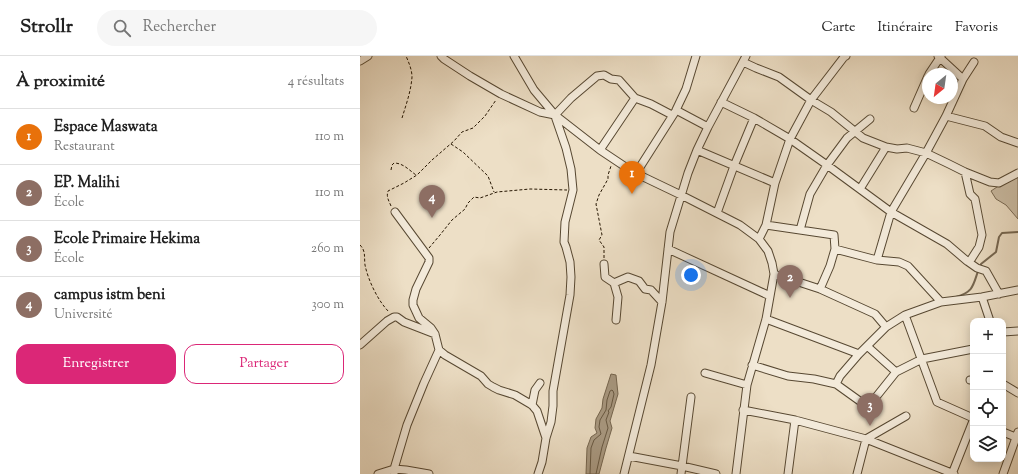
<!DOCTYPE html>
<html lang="fr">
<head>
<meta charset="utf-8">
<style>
	body { margin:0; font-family:"Sorts Mill Goudy",serif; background:#f6f6f6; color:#222 }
	.controls { position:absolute; right:12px; bottom:12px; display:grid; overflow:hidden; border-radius:8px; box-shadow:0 2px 10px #0003 }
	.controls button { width:36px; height:36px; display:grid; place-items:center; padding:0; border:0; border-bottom:1px solid #e0e0e0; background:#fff; color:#222; font:20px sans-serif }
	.compass { position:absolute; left:562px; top:12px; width:36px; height:36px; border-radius:50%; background:#fff; box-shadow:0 2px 10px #0003; rotate:209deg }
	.you { position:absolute; left:331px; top:219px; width:14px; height:14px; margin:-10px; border:3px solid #fff; border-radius:50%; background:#1a73e8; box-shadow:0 0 0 6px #1a73e833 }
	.badge { display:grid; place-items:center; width:26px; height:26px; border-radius:50%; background:#db2777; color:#fff; font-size:13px; font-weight:700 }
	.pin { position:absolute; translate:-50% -33px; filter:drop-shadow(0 1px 2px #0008) }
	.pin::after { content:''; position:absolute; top:21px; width:14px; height:12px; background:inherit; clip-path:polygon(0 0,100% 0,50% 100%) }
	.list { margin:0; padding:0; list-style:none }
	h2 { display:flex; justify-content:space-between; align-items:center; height:52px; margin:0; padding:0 16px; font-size:17px }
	h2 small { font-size:13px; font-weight:400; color:#767676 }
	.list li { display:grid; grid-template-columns:26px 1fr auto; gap:12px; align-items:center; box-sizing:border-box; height:56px; padding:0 16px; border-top:1px solid #e0e0e0 }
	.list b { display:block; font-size:15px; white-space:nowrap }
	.list p { margin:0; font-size:13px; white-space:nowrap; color:#767676 }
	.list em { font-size:13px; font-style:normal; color:#767676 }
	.actions { display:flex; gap:8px; padding:12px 16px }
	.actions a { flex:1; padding:9px 0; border:1px solid #db2777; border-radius:12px; text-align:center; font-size:14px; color:#db2777 }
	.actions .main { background:#db2777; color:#fff }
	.icon { flex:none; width:22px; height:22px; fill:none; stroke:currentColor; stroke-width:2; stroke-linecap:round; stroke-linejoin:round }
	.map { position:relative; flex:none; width:658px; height:418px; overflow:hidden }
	header { display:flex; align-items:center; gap:24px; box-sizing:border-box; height:56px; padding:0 20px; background:#fff; border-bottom:1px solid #e0e0e0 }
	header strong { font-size:19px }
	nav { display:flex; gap:22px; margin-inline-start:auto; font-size:14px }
	.search { width:280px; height:36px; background:#f6f6f6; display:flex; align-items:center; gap:10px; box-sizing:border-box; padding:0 14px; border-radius:22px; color:#767676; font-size:15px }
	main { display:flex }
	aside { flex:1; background:#fff }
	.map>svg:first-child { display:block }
	.green { fill:#cbbda5; stroke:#786953 }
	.water { fill:#a99a83; stroke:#74654f }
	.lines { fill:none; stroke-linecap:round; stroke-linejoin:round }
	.shore { stroke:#675842; stroke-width:1 }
	.stream { stroke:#74654f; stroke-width:2 }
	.minor-casing { stroke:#574832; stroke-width:9 }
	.path { stroke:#251501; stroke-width:1; stroke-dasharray:3 2; stroke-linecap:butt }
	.minor { stroke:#f3eada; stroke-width:7 }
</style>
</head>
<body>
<header>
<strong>Strollr</strong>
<div class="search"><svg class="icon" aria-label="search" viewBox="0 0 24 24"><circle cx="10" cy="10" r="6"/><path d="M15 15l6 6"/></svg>Rechercher</div>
<nav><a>Carte</a><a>Itinéraire</a><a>Favoris</a></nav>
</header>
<main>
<aside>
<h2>À proximité<small>4 résultats</small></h2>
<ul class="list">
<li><span class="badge" style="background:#e8710a">1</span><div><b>Espace Maswata</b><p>Restaurant</p></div><em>110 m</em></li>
<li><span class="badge" style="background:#8d6e63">2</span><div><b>EP. Malihi</b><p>École</p></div><em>110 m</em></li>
<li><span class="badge" style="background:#8d6e63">3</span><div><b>Ecole Primaire Hekima</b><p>École</p></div><em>260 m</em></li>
<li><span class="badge" style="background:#8d6e63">4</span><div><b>campus istm beni</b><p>Université</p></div><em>300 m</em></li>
</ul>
<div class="actions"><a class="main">Enregistrer</a><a>Partager</a></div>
</aside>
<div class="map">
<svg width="658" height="418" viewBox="0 0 658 418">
	<rect width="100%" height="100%" fill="#eddfc6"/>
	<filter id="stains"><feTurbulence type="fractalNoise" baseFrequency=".005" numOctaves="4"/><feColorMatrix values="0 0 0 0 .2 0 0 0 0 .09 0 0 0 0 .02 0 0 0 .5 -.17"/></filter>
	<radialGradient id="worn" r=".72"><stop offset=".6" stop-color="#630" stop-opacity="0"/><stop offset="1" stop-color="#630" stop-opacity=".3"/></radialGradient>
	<!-- green -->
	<path class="green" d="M658 121V163L646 149 636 143 631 135 646 125Z"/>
	<!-- water -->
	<path class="water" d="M251 318 256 319 258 338 250 365 252 372 246 392 239 418H226L227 392 231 381 237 377 235 372 236 363 242 352 243 343Z"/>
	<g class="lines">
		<!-- shore -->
		<path class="shore" d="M230 418 231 392 234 384 241 378 239 371 240 364 246 354 247 344 250 335 252 334 253 335 254 338 251 351 248 355 249 356 246 364 248 372 242 391 236 418"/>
		<!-- stream -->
		<path class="stream" d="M620 211 621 208 636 196 639 181 642 177 658 176
			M596 241C613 236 613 230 618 215"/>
		<defs>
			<path id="minor" d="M81 0 84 3 110 20 141 38 180 56 195 59
				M154 0 174 34 195 59 240 94 273 116 321 139 380 169 399 183 408 195 412 207 414 218 406 263 387 329 376 418
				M336 0 326 33 316 54 348 71
				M578 0 603 23
				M0 5 8 0
				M383 6 396 12 419 21 451 44 471 56 503 82 526 91 537 93 547 92 566 97 589 108 605 116 630 126 639 127 658 117
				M569 18 581 0
				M361 46 394 62 430 83 467 109 531 156 587 188 607 205H610L619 191 622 179 615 143 610 138 605 116
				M554 52 568 20
				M195 59 211 42 237 20 244 19 251 23 259 24 275 42 291 48 312 59
				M586 60 625 70 641 81 658 87
				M240 94 275 42
				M337 94 415 127
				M273 116 280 111 315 56
				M500 133 526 91
				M35 156 69 202V206L56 233 53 244V249L59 262 71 272 75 278 79 294 85 299 121 320 128 328 133 331 139 334 155 339 172 349 177 355 186 382
				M357 157 374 110 394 62
				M406 169 474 179 475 193 470 210 460 233
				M440 174 450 138 467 109 487 82 510 63
				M399 183 406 169 415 127 430 83 451 44 484 1 486 0
				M308 193 410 240
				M475 193 517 204 539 206 548 210 581 246
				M517 204 531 156 566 97 586 60 603 23 614 6
				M607 205 617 212 626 215 639 238
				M244 208 245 221 254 227 258 241 256 264
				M414 218 460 233 515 258 526 271
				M254 227 268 221 279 225 285 233 291 234 302 246
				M622 241 630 265
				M545 259 577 346 613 362
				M406 263 499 298
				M643 276 658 275
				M0 289 27 265 34 261H37L44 266 75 278
				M507 290 536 316
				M392 309 428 320 454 323 476 328 508 351 536 316 562 303 613 293
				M345 317 387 329
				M610 324H613
				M476 328 480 320 499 298 526 271 545 259 581 246 622 241 658 234
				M643 328 658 337
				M172 349 175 334 180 327
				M383 354 435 364 506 383 594 418
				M643 376 658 382
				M269 400 322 410 356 418
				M18 418 34 413 46 414 69 418
				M34 418V413L47 369 64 327 79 294
				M178 418 182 406 186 382 191 366 193 350V335L210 239 211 221 210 206 206 191 204 186 205 166 213 134 211 113 206 92 195 60
				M264 418 291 309 302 246 310 176 328 117 337 94 348 71 386 0
				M321 418 331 341
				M428 418 435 364
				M497 418 506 383 546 360
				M592 418 613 365
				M643 418 658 376"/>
		</defs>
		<!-- minor casing -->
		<use href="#minor" class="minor-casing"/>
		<!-- path -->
		<path class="path" d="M42 62C46 49 51 35 52 21 52 14 49 7 46 0
			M91 88 103 96 128 120 134 136
			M31 114 32 109 34 107C43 107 49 114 56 119
			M31 150C29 145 26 141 28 135L44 127 57 119 72 104 94 85 102 76 113 72 125 60 136 44
			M0 189C6 195 4 201 5 209 8 224 18 245 29 256
			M69 192 80 179 92 164 105 153 108 147 114 141 120 142 137 136 170 133 207 134
			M244 202V191L239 184 242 179 236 148 239 139 248 123V119L251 110"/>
		<!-- minor -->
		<use href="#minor" class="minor"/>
	</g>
	<rect width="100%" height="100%" filter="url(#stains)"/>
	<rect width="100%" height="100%" fill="url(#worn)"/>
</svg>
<div class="controls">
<button>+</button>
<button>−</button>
<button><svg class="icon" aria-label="locate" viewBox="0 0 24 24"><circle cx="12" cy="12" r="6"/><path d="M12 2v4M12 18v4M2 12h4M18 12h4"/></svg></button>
<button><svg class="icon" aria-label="layers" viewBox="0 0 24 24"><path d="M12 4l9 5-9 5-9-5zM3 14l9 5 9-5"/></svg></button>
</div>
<svg class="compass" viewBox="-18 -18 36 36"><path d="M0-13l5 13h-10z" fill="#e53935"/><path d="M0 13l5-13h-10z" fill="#767676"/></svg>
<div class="you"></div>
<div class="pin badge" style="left:272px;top:138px;background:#e8710a">1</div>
<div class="pin badge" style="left:430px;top:242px;background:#8d6e63">2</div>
<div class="pin badge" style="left:510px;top:370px;background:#8d6e63">3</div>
<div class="pin badge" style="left:72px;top:162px;background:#8d6e63">4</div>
</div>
</main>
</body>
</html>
